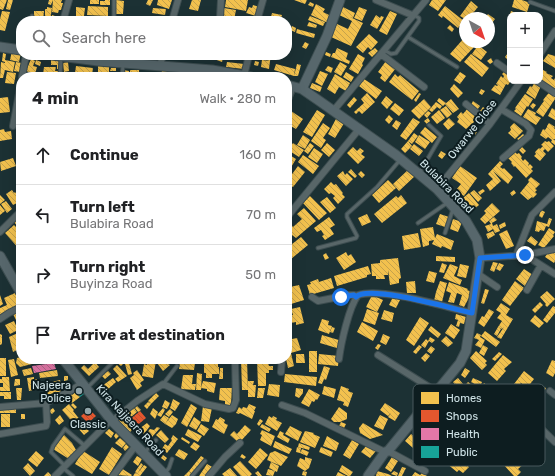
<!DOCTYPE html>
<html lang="en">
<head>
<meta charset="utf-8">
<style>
	body { margin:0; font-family:Rubik,sans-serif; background:#f2f2f2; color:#202124 }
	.controls { position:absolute; right:12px; top:12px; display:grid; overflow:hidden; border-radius:8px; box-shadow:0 4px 16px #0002 }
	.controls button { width:36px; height:36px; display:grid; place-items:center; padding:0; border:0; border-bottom:1px solid #e0e0e0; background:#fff; color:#202124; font:20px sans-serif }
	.compass { position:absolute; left:459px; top:12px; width:36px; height:36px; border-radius:50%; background:#fff; box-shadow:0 4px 16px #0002; rotate:140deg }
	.stop { position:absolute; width:12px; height:12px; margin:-9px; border:3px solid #1a73e8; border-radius:50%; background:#fff }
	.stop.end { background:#1a73e8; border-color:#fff; box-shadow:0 1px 4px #0008 }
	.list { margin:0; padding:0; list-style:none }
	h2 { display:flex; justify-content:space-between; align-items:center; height:52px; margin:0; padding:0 16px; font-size:17px }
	h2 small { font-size:13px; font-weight:400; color:#757577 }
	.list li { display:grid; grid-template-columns:26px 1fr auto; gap:12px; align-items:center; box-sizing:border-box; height:60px; padding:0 16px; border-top:1px solid #e0e0e0 }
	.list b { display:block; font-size:15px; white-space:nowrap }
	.list p { margin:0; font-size:13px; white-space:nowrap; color:#757577 }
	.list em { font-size:13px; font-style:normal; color:#757577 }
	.icon { flex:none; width:22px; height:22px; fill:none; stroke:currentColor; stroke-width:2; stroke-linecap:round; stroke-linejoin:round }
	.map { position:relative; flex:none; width:555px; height:476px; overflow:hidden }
	.search { position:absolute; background:#fff; box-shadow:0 4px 16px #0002; left:16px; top:16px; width:276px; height:44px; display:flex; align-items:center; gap:10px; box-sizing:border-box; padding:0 14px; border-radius:16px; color:#757577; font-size:15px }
	.panel { position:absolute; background:#fff; box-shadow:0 4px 16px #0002; left:16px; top:72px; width:276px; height:292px; border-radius:16px }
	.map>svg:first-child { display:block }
	.homes { fill:url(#homes-back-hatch) }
	.shops { fill:url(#shops-back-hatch) }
	.health { fill:url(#health-back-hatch) }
	.public { fill:url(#public-back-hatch) }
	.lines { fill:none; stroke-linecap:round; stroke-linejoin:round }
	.lane-casing { stroke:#3d4d50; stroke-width:5 }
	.street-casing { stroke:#3d4d50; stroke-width:8 }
	.secondary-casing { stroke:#3d4d50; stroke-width:11 }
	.lane { stroke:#586668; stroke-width:3 }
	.street { stroke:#586668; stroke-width:6 }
	.secondary { stroke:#57676c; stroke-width:9 }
	.route { stroke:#1a73e8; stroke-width:5 }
	.poi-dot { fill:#91a5a9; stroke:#0d1d20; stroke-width:1.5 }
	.labels { text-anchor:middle; stroke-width:4; stroke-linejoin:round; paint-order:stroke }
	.street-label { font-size:11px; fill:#d0e4e8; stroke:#0d1d20 }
	.poi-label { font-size:11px; fill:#d0e4e8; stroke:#0d1d20; text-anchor:end }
	.key { fill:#0d1d20; stroke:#48595c; stroke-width:1 }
	.key-label { font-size:11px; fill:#d0e4e8 }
</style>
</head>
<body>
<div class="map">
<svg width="555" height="476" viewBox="0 0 555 476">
	<defs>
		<pattern id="homes-back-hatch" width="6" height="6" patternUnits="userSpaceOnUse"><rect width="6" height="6" fill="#f2c14e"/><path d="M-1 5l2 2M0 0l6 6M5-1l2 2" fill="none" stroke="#c5a24c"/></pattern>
		<pattern id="shops-back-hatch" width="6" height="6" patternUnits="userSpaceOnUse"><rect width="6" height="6" fill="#e4572e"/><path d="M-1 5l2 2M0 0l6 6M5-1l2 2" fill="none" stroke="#b25135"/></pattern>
		<pattern id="health-back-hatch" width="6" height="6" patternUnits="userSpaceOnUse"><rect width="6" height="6" fill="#e377a8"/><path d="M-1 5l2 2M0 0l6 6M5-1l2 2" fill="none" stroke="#b2688b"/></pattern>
		<pattern id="public-back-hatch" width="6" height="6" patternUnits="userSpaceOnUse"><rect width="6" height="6" fill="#17a398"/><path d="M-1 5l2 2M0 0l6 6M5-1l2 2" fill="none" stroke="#23867f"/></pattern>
	</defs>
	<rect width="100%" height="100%" fill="#1c3134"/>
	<!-- homes -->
	<path class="homes" d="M0 0H7L3 10 0 9Z
		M8 0H13L10 10 6 9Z
		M49 0H53L51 5 48 4Z
		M53 0H62L61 3H63L61 10H59L58 13 52 12Z
		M90 0H99V4H90Z
		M105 0H110V5H100V1H105Z
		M116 0 124 1 123 14H116Z
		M148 0H153L150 6 146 4Z
		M158 0H172L169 9 157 5Z
		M192 0H201L198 11 189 9Z
		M226 0H248L246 11 225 7Z
		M294 0H307L305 4Z
		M432 0H446L438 11 429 5Z
		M514 0H522L530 3 527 12 512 7Z
		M471 1 478 7 469 18H465V19L460 16Z
		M310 2 314 4 313 7 308 5Z
		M316 4 325 9 323 12 331 16 328 23 311 15Z
		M253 5 259 7 256 16 246 13 249 7 252 8Z
		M88 6 108 7V16L87 15Z
		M445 6 464 21 458 28 443 16 442 18 438 15Z
		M47 7 52 8 50 21H46L45 20V9H47Z
		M76 7 85 8 84 16H76Z
		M343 7 355 13 353 18 350 17 363 23 351 46 331 37 337 24 348 29 352 21 339 15Z
		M359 7 367 10 362 21 354 18Z
		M153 8 166 9 165 15 152 13Z
		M224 8 236 10 234 20 222 18Z
		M2 11 10 12 5 31 0 30V19Z
		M34 11H44L43 21H34Z
		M390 11 397 14 387 35 379 31Z
		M511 11 521 15H510V21L508 20Z
		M272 13 282 15 280 21H270Z
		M488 14 495 19 489 27V18H485Z
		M52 15 61 18V21H51Z
		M376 15 380 18 381 16 384 17 377 29 370 25Z
		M190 16 197 18 196 21H188Z
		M310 16 325 22 323 26 308 20Z
		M71 18 80 19 79 21H71Z
		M309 22 317 25 316 28 307 26Z
		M450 25 454 29 452 32 447 28Z
		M292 26 296 28 295 32 290 30Z
		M297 29 315 34 314 38 296 33Z
		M369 34 378 42 371 50 368 47 363 53 356 47Z
		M464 38 465 42H468L474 47 460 62 450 54Z
		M305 42 309 44 306 49 302 47Z
		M478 45 487 52 481 60 472 54Z
		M337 48 348 53 346 59 350 61 349 64 331 57 333 53H335Z
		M375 48 378 51 372 57 368 53Z
		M510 50V64L507 62 508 60 505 57Z
		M12 51 21 53 19 62 10 60Z
		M326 52 331 54 330 57 325 55Z
		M3 53 6 54 5 60 10 61 9 64 10 61 15 62 13 72 5 70 3 78H0L1 62 5 63V62L2 61Z
		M358 54 365 58 362 64 363 65 358 74 349 69Z
		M471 54 489 68 482 77 464 62Z
		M548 54 555 56V68L543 61Z
		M203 55H212L211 60 203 57Z
		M215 55H224L222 62 214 59Z
		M229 55H236V58L229 56Z
		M262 55H272L270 61 261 58Z
		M491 58 493 62 490 64 487 61Z
		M31 59 35 61 33 66 37 67 35 74 26 71Z
		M51 59H59L60 69H57V65H51Z
		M36 60 41 62 40 66 35 64Z
		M262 60 270 61 269 69 261 67Z
		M255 61 259 62 258 66 254 65Z
		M386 61 396 68 385 82 380 78 382 75 378 72Z
		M16 62 22 63 20 72 14 71Z
		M68 62 69 71 64 72 63 63Z
		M227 62 244 64V69L226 67Z
		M340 62 347 66 341 76 334 72Z
		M276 64 295 69 294 76 274 70Z
		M297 64 301 65 298 76H294Z
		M98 65 109 66V73L120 75V77L98 75Z
		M76 66 93 68 92 75 75 73Z
		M328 66 333 68 331 73 325 70Z
		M44 67H56L55 71H58L57 77 43 75Z
		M111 68H116V71H110Z
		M123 70 129 71 128 77H122Z
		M130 70H139V77H130Z
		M162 70 177 72 176 77H161Z
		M540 70 543 71V70L547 72 546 73 553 76 551 78 554 80 555 78V89L540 80Z
		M320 71 328 74 322 86 315 82Z
		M505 71 510 75V82L508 85 506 84 500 95 491 90 495 85 497 86 498 85 496 84 501 76 503 78 504 76 502 74Z
		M7 72 16 73 14 84 5 83Z
		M65 72H71V77H65Z
		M346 72 354 77 351 82 343 77Z
		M460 72 466 76 460 84 454 80Z
		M177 73 188 75V77H177Z
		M25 74 36 77H24Z
		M335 74 350 83 346 91 339 87 335 94 327 89Z
		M395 74 398 77 400 75 419 91 412 100 389 82Z
		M364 79 382 91 376 99 359 86Z
		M535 82 541 86 535 99 526 93 530 86 532 87Z
		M312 83 322 87 320 92 310 88Z
		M454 84 463 93 458 98 450 89Z
		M481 89 485 91 482 95 479 93Z
		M367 93 375 102 362 114 359 111 356 114 354 112 364 103 361 99Z
		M419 93 421 94 416 102 414 100Z
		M549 93 555 97V99L543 117 536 112 544 101 543 100 547 95Z
		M525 94 533 99 528 107 527 106 521 116 514 111 516 109 515 108Z
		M386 96 393 102 387 109 381 103Z
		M8 97 10 112 0 113V98Z
		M354 97 357 100 350 108 347 105Z
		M439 98 446 103 443 106 437 101Z
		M424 99 431 107 419 119 411 111Z
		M451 99 459 109 453 113 445 104Z
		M473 101 480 106 477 110 471 105Z
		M436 102 442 106 440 109 437 107 432 112 429 110Z
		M395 103 404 110 399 116 390 109Z
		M533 103 536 105 533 109 530 106Z
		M446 106 452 114 447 118 440 110Z
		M483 107 490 112 488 116 480 111Z
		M468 108 477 115 473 120 474 122 466 129 457 122 459 119 457 117 461 112 463 114Z
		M552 108 555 110V120L548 116Z
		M528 109 536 113 535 115 541 118 536 125 523 117Z
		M317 110 325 115 312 137 303 132Z
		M439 110 445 118 437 124 431 117Z
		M291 111 303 119 296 129 287 124V118Z
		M428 111 431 113 427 118 424 115Z
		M338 115 346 120 335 138 328 134Z
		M389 115 393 119 389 124 385 120Z
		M413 118 420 122 406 140 400 136Z
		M428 118 430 121 427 124 424 121Z
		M449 118 455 124 448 130 443 124Z
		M396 120 401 123 397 130 392 126Z
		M323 123 330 128 323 138 326 140 321 148 311 141Z
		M514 123 523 131 515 139 508 133 511 130 510 127Z
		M549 123 555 127 554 128 555 129V139H553L555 140V145L551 142 552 140 548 137 546 139 540 135 543 129 545 130 547 127V126Z
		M425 127 437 137 432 143 420 133Z
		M4 129 5 132 11 131 12 139 0 141V130Z
		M473 129 477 132 475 135 471 133Z
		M414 133 418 136 412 144 408 141Z
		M523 134 525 136 520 141 517 139Z
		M303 135 310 140 305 149 297 145Z
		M419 135 430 142 425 149 415 142Z
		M408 141 412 146 405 153 401 149Z
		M545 141 547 142 549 141 554 146 548 152 545 149 543 151 546 154 540 161 534 156 536 154 535 152 539 148 540 149 543 146 541 145Z
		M21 142V149L19 150 18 143Z
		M293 143 304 150 299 157 288 150Z
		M310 143 314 146 308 154 304 151Z
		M327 143 335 150 329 157 321 150Z
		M414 144 423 151 419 156 410 149Z
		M353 147 357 151 360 148 364 151 361 154 365 157 358 164 347 153Z
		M522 147 526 151 523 154 519 150Z
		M314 148 323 154 317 163 308 157Z
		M21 150V158H20L19 151Z
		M441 151 446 154 442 159 438 156Z
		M515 152 517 154 519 153 522 157 521 158 523 161 525 159 529 163 528 166 530 164 533 167 531 169 533 171 526 178 515 166 514 167 511 163 512 162 508 158Z
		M288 154 296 159 287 174V156Z
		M303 155 319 166 313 174 298 162Z
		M13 158 16 166 1 171 0 162Z
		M500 161 503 164 500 167 503 169 504 168 513 177 508 184 493 171 501 181 490 191 486 185 493 179 488 174Z
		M298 166 305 172 293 187 287 183V181Z
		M460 166 477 178 464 196 456 190 461 184 452 178Z
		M351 169 357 176 355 178 348 172Z
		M409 169 415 176 399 191 393 184Z
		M343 171 345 175 347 173 353 179 346 186 337 176Z
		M361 171 365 175 362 178 358 174Z
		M531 177 540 184 535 189 537 190 535 192 537 194 533 198 532 197 528 200 520 193 529 182 528 180Z
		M388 180 396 188 379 203 372 195Z
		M331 182 334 185 336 184 343 193 342 194 345 197 338 204 333 198 335 196 331 193 329 194 324 189Z
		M483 189 485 191 480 195 478 192Z
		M12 190 14 193 15 192 19 198 17 199 19 202 13 205 6 194Z
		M474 190 482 198 478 202 470 193Z
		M514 190 516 193 512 196 510 193Z
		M469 193 479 205 473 210 463 198Z
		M0 195 5 200 0 204Z
		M401 195 407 203 382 223 374 214 396 196 398 198Z
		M310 196 327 213 319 220 303 203Z
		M327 197 336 208 330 213 320 202Z
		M6 201 12 209 7 213 1 204Z
		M492 203 500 211 485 224 480 219 486 213 484 211Z
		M0 205 5 211 0 215Z
		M304 208 316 221 296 238 292 235 289 237 287 235V226L290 223 293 227 302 219 297 214Z
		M541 210 545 212 542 218 539 216Z
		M367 214 371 222 362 226 358 218Z
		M440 214 449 217 445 227 436 224Z
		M329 217 335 225 330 228 334 234 325 240 322 236 324 235 321 230 317 232 314 228Z
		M494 217 497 220 492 223 493 226 497 224 500 231 495 233 493 229 488 232 485 226 491 224 489 221Z
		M549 218 552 219 549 227 546 226 544 231 540 230 539 232 535 231 537 221 547 224Z
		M17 219 21 223 18 227 14 222Z
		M453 219 462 222 458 232 450 229Z
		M505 222 506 226 500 229 499 225Z
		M14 225 18 229 20 228 21 229V251L5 233Z
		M433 227 435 238 437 234 454 241 451 250 442 246 441 248 432 244 434 240 429 241V245L423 247 420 229Z
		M549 228 555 232 553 235 554 236 544 248 538 245Z
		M507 230 514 246 506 249 499 234Z
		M493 231 495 235 488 239 486 234Z
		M418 233 421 247 404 250 402 236Z
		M531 236 538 242 535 246 527 241Z
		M301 237 308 245 291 259 287 253V248Z
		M550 250 555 253V261L554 263 545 257Z
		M346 252 348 256 351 254 356 262 344 270 336 258Z
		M326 253 329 258 325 260 323 255Z
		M436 256 455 257V262L436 261Z
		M398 258 401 278 399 279V283L390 285 388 270V275H384L385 279H376V276H372L371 264 380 263V260Z
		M493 262 498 263 494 272 490 270Z
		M442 263 447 265 444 273 439 272Z
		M499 263 504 265 500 271 496 269Z
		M450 264 458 267 454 276 462 280 460 285 443 278Z
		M460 264 469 266 466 278 457 276Z
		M368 266 371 274 367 275V277L337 286 334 276Z
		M524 269 533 275 525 286 516 279Z
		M429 271 437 273 434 283 426 281Z
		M331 278 334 288 310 295 307 285 311 284 310 282 318 279 319 282Z
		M415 281 416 293H407L406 282Z
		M440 281 447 283 444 294 436 292Z
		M515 281 524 288 510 306 502 300Z
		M449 282 468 289 467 290 472 292 464 307 459 305 462 295 457 293 454 303 448 302 451 293 446 291Z
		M299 285 304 300 291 304 289 296 292 295 290 287Z
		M485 289 489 290 484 304 481 303Z
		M547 291 555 299 547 307 545 305 546 304 540 297Z
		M436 292 444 294 442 302 434 301Z
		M15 293 21 306 0 315V308L7 305 4 298Z
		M0 295 3 304 0 306Z
		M372 295 383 300 377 312 366 307Z
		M393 297 400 300 396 308 389 305Z
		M540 302 543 305 535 313 532 310Z
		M501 303 510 309 506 315 513 319 501 339 497 337 504 327 502 329 498 327 502 321 497 318 501 313 496 310Z
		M553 306 555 307V313L547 323 543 320Z
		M300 307 304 323 296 325V322L291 323 289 316 293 315 291 309Z
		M367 309 379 313 375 325 363 321Z
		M489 309 494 312 484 327 478 323 482 316 484 317Z
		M21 310V330L13 314Z
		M384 310 394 313 392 322 381 319Z
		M456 314 466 317 464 324 460 323 459 327 456 326 458 320 455 319Z
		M535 315 544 323 539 328 530 321Z
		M420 317 429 323 414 346 406 340Z
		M322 319 329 321 328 325 332 326 329 334 318 330Z
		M14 321 18 330 10 334 5 325Z
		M362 322 378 331 373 341 357 332Z
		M451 324 460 330 454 339 445 333Z
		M431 326 441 334 438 338 428 330Z
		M332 327 335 328 333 333 330 332Z
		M498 327 501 329 497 336 494 334Z
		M485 331 500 342 496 347 481 336Z
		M18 333 21 339 20 342 21 348 13 352 9 337Z
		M477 333 481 335 480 337 485 340 481 348 475 345 479 340 474 338Z
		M0 334 2 335V344L0 345Z
		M383 334 390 337 386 345 380 342Z
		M322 335 342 341 340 349 320 343Z
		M446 336 453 343 448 347 441 341Z
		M430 337 435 340 432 343 429 341 425 348 421 345 426 339 428 341Z
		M297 338 301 350 291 353 294 366 288 368 286 359H287V351L290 350 287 340Z
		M378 344 381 345 378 350 375 348Z
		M419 345 422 347 416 354 413 352Z
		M483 345 488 348 484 356 479 353Z
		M431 346 435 349 431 354 427 351Z
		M309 351H317V372H309Z
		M476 351 487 361 485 363 487 365 482 370 470 358Z
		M499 352 502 354 495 361 492 359Z
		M426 353 430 356 425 362 421 358Z
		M296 354H304L305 363H296Z
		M319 354 339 356 338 366 318 364Z
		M503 355 512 362 504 369 506 371 497 381 488 373Z
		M21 357V359H34L36 363 20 367 16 363 17 358Z
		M0 358H6V376H0Z
		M14 359 18 375 11 377 8 360Z
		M77 359H86L81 363Z
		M119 359H123L121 361 123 364 121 366 116 362Z
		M124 359H127L129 363 126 364Z
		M148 359 156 361 153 378 142 376 144 364 147 365Z
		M163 359H174L168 364 170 365 163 371 157 363Z
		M241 359H247L248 390H242Z
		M257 359H267L269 366H273V370H269V373H266V386H258Z
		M271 359H281L280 363 271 361Z
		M552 360 555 361V373L553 377 546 373Z
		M180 361 195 363 194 370 179 369Z
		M95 362 99 367 89 376 81 368 84 365 88 369Z
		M204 362 218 363V367H219V374H212V378H206V373H204Z
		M129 363 132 374 128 375 125 364Z
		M117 365 127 376 118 382 115 379 119 376 113 369Z
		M324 366 330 368 326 380 324 379 322 384 318 383Z
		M31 368 33 374 24 376 22 370Z
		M220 368H223V379H219Z
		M465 368 470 371 465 378 461 375Z
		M57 370 58 376 40 378 39 373Z
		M137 370 144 380 140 383 142 386 137 390 130 378 134 375 133 373Z
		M108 371 111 374 105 379 102 376Z
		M524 371 534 379 527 388 521 383 518 387 514 384Z
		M197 373 202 374 201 390H196Z
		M285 374 317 377 316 386 284 382Z
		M183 375H193L192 384H196L195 390 181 389Z
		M64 376H68V380L64 381Z
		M2 377H9L10 391H0V387H3V383H0V379H2Z
		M34 377V380L37 379V382H39L40 389 29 391 27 378Z
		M113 378 116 382 106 391 102 386Z
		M458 378 463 384 458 388 462 393 460 395 454 389 457 387 453 382Z
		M473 378 482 382 480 387 471 382Z
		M15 379H20V385L14 386Z
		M60 380 63 391 46 395 43 384Z
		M203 381 216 383 214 393 207 391V389L201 388Z
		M248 381H254L253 385H256L255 397H248Z
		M468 382 472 385 467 393 462 389Z
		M484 383 492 389 489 393 481 388Z
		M269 384 280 385 279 397 267 395Z
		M539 385 546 388 535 411 528 408Z
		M324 386 336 389 334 398 322 394Z
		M341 386 349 389 348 391 353 393 348 407 343 405 344 402 337 400Z
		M16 388H22L21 400H17Z
		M220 388H232L231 405H225V401L219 400Z
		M258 388H265L263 398H257Z
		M296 388 303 389V393L299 398 295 396Z
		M309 389 320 395 317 400 316 399 314 402 312 401 309 407 301 403Z
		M0 392H11V399H4V396H0Z
		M70 392 72 395 76 392 80 397 72 403 66 395Z
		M156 393 159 396 151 404 148 401Z
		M173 399 180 403 175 411 170 408Z
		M165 400 170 403 167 409 162 407Z
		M148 402 151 404 147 409 144 406Z
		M73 403 77 407 75 409 71 405Z
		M385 403 400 413 395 421 388 417 391 413 388 416 380 410Z
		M69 404 74 410 73 411 89 431 84 435 62 410Z
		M191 404 197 408 187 427 181 423Z
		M249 404 256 407 254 411H255L252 419 240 413 239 414 236 413 239 407 242 409 243 407 247 408Z
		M137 406 141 410 138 412 135 408Z
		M203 406 212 408 209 422 201 421Z
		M0 407H11V409H16V413H0Z
		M339 407 347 413V419L340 422H334L331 419Z
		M53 408 55 411 52 414 49 411Z
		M134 408 137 412 131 417 128 413Z
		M153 408 158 412 155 419 150 414Z
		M163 408 165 410 161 417 157 415Z
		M170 409 173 412 169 417 165 414Z
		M126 413 131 418 128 421 123 416Z
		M1 414H10V427H1Z
		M21 414H25V419H21Z
		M60 415 64 421 59 425 55 420Z
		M164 415 169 418 165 424 160 420Z
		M172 415 178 419 176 424 172 428 165 424Z
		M380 415 388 419 383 430 374 426Z
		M122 416 134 428 130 432 118 420Z
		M269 416 272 418 273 416 277 418 276 420 282 423 277 431 265 424Z
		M194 417 201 422 196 430 189 426Z
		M220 417 225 420 224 423 228 425 224 434 212 427 216 419 218 420Z
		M260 419 263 421 259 426 257 424Z
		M341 422 346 424 344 428 339 426Z
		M147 423 150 426 144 434 139 429Z
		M363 423 383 435 370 439 360 433 359 428Z
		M201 424 209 429 204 436 197 431Z
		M262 424 271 429 269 432 260 427Z
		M245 425 251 430 239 443 230 435 234 431 237 434Z
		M290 426 302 432 298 441 285 434Z
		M157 427 160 428 152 437 146 434 150 429 154 430Z
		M109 429 114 433 111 438 105 433Z
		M188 429 202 436 198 442 185 435Z
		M161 430 169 439 165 443 156 435Z
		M262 430 275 436 271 446 260 440 262 435 260 434Z
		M280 431 284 433 283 435 290 439 288 443 277 437Z
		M305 431 314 433 313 434 320 437 315 448 300 442Z
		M116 433 119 436 116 439 114 436Z
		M411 434 419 441 413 448 405 441Z
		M64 435 72 443 76 450 69 459 53 449Z
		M173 435 178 439 167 453 162 449 165 444 168 446 172 440 171 439Z
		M327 436 339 443 336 451 323 446Z
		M149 437 152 438 147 445 144 443Z
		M182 437 190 442 189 444 181 439Z
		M120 438 126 443 122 448 115 443Z
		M352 440 359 444 350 459 343 455Z
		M275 441 292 449 289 454 273 447Z
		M194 442 200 446 196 451 190 447Z
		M299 443 310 447 309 450 298 447Z
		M126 444 129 447 125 451 123 448Z
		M367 445 376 451 370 458 361 452Z
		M112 447 122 454 109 475 99 469Z
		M297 447 301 448 300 453 296 452Z
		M321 447 333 452 331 457 319 452Z
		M260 448 268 455 256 469 248 462Z
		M179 449 188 454 184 460 175 455Z
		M302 449 309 452 307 456 300 453Z
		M449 450 469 467 463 473 459 470 457 472 446 463 448 461 443 457Z
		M36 451 44 458 37 467 28 460Z
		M83 451 100 462 92 474 75 464Z
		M275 451 288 457 281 466 267 460 270 453Z
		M242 454 246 457 244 459 240 457Z
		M163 455 167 458 165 461 161 458Z
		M518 455 525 463 518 469 521 472 517 476H514L503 464 507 460 509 463Z
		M137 456 142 459 138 466 133 462Z
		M201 456 204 458 192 474 189 471Z
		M305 457 312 459 309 468 305 471 297 466 300 458 305 460Z
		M392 457 398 461 391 472 385 468Z
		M240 461 252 474 250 476H241L233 467Z
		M271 462 279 466 277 472 269 468Z
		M28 463 35 471 30 476 23 468Z
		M141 463 143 465 137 474 135 472Z
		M207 464 214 468 208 476H199Z
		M144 465 147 467 140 476H133L135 473 137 474Z
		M342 465 353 472 350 476H348L339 471Z
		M402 467 406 468 402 476H398Z
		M121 468 132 475 131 476 116 475Z
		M230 468 237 476H224L222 474Z
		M268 469 275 471 273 476 266 475Z
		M189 471 192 475 191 476H184Z
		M258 471 262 476H258L255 473Z
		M303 471 307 472 306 476 302 475Z
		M377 471 388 474 392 476H376Z
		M394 471 398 473 397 476 391 474Z
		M48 472 52 476H44Z
		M338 472 346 476H336Z
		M415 472 420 475 422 473 427 476H412Z"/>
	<!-- shops -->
	<path class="shops" d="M89 409 96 416 88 423 81 416Z
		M140 411 146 418 134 428 128 421Z"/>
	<!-- health -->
	<path class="health" d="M54 363 56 369 34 373 32 366Z"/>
	<!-- public -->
	<path class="public" d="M80 389 84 394 80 397 76 392Z"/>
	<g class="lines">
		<defs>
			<path id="lane" d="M530 2 555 11
				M31 21 32 16
				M114 21V0
				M408 37 457 67
				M384 50 391 54 396 53 419 21V18L414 15
				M60 77 61 58
				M122 77 123 65
				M420 172 441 136 429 125
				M418 223 447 203
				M445 233 453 209
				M318 248 356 238 357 236 347 217V214L377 187 400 160
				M164 383 177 366
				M87 388 116 359
				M145 452 156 440
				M65 466 51 452 53 446 65 429 85 446
				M63 468 73 476
				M165 473 169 468 172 459
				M192 476 205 461"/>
			<path id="street" d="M376 0 412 15
				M220 18 221 0
				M63 21 69 0
				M172 21 178 0
				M257 21 263 0
				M381 54 424 87
				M540 54 555 31
				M497 63 510 72
				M160 66 163 55
				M244 76 249 55
				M22 77 26 55
				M537 81 555 93
				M287 102 293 87
				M466 104 490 124
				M501 109 526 124 531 130 529 136 503 158
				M334 110 426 0
				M13 126 21 83
				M437 189 490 124 521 81
				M287 217 360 128
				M0 232 21 211
				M525 255 555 249
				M516 256 532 215 555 192
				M480 258 525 255 555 274
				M478 274 497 287
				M527 290 541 265
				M312 297 318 301 349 295H354L356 297
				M0 319 9 313 21 307
				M378 355 437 392
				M339 359C341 343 349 307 358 295 382 287 445 307 472 313
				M281 372 282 359
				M550 391 555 395
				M431 399 464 428 493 459
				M282 405 305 413 385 452
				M0 407 46 403 70 391 81 384
				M530 418 555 442
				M112 421 137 401 163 384 205 404 229 409 233 408 236 400 235 359
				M0 434 46 426 47 422 46 403
				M388 451 425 471
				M55 476 111 420
				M113 476 136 445
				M209 476 225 457 240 443"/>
			<path id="secondary" d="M0 47 21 50
				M52 55 98 61 212 70 251 77
				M287 85 302 89 318 100 396 155 437 189 466 221 477 240 480 258 466 351 460 363 388 451 385 452 368 476
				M302 89 327 36 340 0
				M0 256 21 293
				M63 359 112 421 166 476"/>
		</defs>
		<!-- lane casing -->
		<use href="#lane" class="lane-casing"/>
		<!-- street casing -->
		<use href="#street" class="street-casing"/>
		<!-- secondary casing -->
		<use href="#secondary" class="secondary-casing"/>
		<!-- lane -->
		<use href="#lane" class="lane"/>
		<!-- street -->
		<use href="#street" class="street"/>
		<!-- secondary -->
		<use href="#secondary" class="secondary"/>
	</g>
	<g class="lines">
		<!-- route -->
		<path class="route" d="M341 297 354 295 356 297C368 284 453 309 472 313L480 258 525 255"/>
	</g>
	<!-- markers -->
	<g class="poi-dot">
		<circle cx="79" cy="391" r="4"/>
		<circle cx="88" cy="411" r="4"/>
	</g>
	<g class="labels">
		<!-- street labels -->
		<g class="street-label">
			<text transform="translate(472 129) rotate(-52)" y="4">Owarwe Close</text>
			<text transform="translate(447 186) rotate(45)" y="4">Bulabira Road</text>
			<text transform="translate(130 420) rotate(47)" y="4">Kira Najjeera Road</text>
		</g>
		<!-- poi labels -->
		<g class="poi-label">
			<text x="71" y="389">Najeera<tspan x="71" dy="13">Police</tspan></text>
			<text x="88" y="428" text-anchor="middle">Classic</text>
		</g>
	</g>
	<!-- legend -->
	<rect x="413" y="384" width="132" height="82" rx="6" class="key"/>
	<rect x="421" y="392" width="18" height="12" fill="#f2c14e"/>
	<rect x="421" y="410" width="18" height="12" fill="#e4572e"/>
	<rect x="421" y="428" width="18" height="12" fill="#e377a8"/>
	<rect x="421" y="446" width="18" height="12" fill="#17a398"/>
	<g class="key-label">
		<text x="446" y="402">Homes</text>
		<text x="446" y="420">Shops</text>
		<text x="446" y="438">Health</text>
		<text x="446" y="456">Public</text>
	</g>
</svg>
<div class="controls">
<button>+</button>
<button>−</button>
</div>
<svg class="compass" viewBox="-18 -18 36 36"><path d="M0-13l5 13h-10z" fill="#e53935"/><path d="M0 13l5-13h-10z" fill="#757577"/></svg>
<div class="stop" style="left:341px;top:297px"></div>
<div class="stop end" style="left:525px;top:255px"></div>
<div class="search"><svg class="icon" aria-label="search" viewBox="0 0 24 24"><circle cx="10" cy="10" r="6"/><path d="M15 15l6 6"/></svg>Search here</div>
<section class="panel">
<h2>4 min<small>Walk · 280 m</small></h2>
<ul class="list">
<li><svg class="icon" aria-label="ahead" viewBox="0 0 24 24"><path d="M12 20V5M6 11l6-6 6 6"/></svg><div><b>Continue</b></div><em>160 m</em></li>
<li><svg class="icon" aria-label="left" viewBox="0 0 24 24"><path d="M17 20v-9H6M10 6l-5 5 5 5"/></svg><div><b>Turn left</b><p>Bulabira Road</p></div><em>70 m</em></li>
<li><svg class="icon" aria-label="right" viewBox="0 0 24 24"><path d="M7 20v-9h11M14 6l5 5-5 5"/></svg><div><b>Turn right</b><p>Buyinza Road</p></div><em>50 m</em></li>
<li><svg class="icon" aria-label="arrive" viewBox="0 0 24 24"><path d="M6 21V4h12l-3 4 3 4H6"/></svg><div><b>Arrive at destination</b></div></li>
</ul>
</section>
</div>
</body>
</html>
